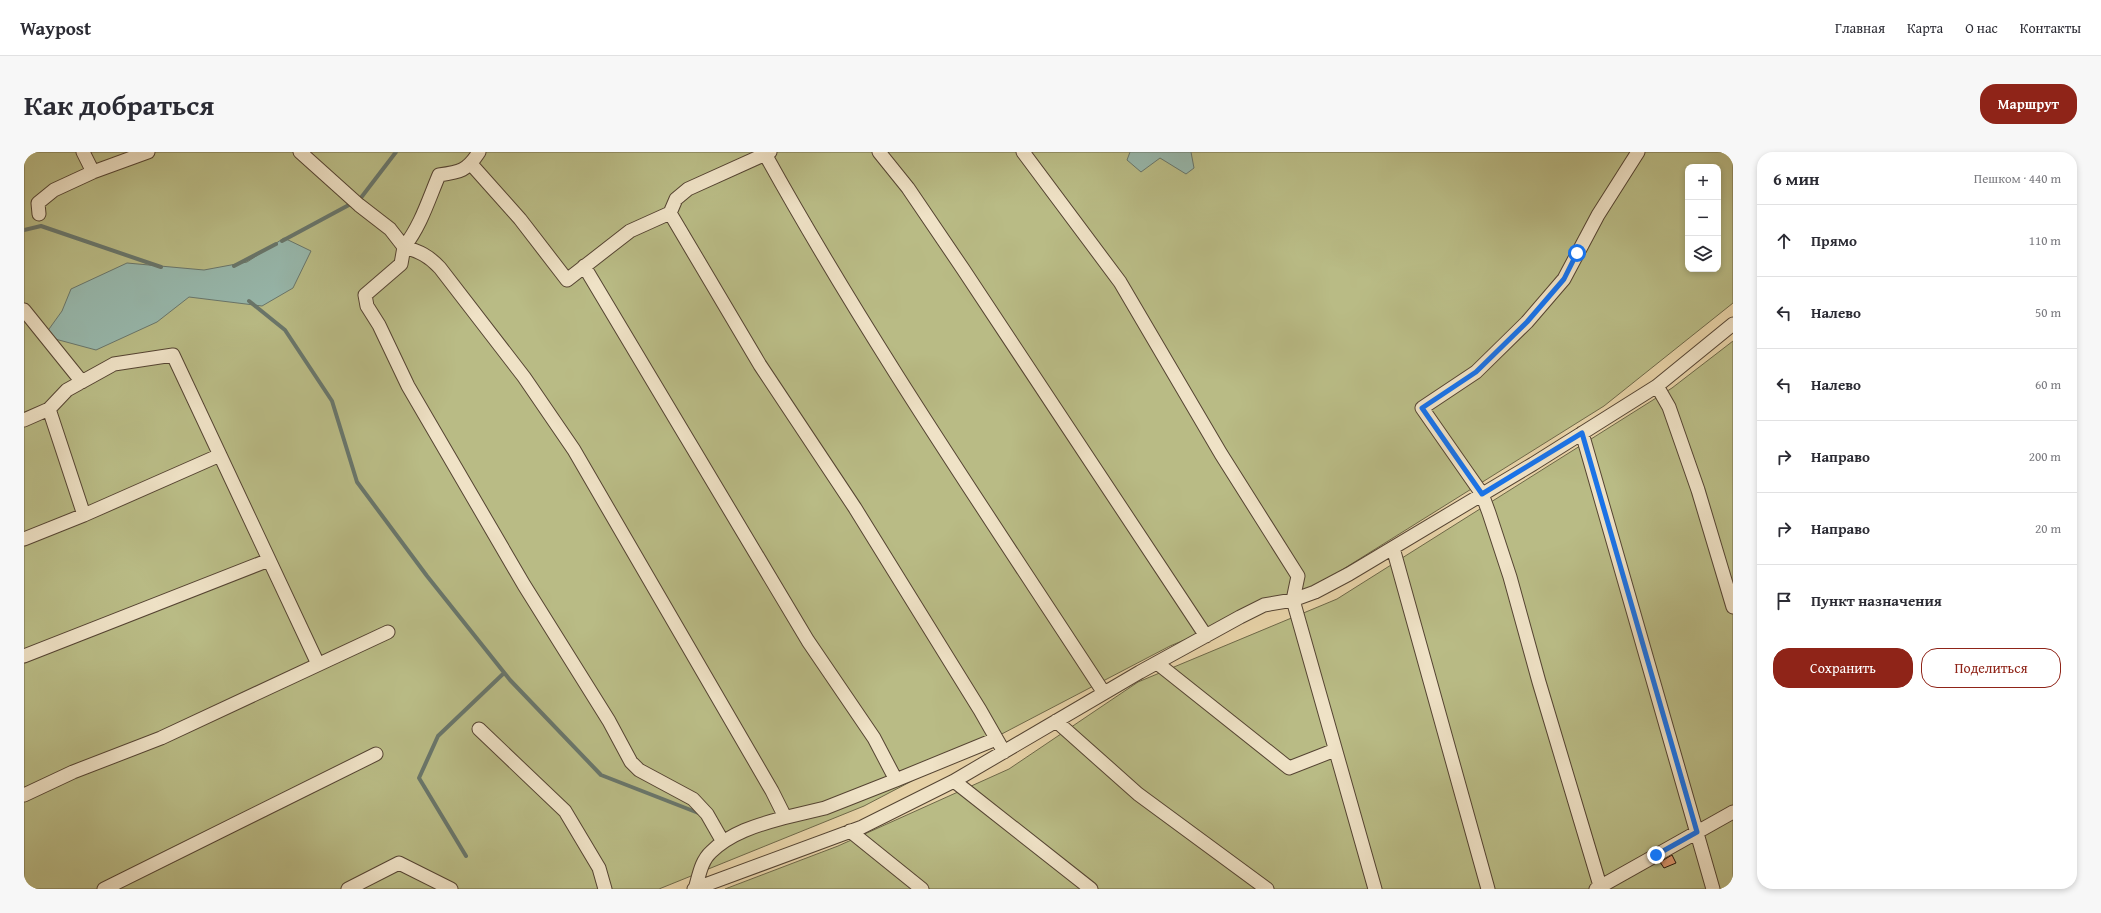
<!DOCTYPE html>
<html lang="ru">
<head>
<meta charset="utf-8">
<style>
	body { margin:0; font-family:"Gentium Book Plus",serif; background:#f7f7f7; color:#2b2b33 }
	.controls { position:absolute; right:12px; top:12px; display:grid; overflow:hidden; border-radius:8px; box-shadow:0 2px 6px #0003 }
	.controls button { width:36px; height:36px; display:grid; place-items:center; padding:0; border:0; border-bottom:1px solid #e1e1e2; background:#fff; color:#2b2b33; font:20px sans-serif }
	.stop { position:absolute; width:12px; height:12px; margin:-9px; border:3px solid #1a73e8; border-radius:50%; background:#fff }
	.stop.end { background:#1a73e8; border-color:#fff; box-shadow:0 1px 4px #0008 }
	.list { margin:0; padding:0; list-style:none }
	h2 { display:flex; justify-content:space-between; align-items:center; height:52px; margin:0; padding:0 16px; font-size:17px }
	h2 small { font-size:13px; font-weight:400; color:#7c7c81 }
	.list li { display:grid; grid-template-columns:26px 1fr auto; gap:12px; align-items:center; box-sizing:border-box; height:72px; padding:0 16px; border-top:1px solid #e1e1e2 }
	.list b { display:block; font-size:15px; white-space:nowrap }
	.list em { font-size:13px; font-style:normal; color:#7c7c81 }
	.actions { display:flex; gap:8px; padding:12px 16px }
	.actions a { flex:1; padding:9px 0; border:1px solid #8f2418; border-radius:16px; text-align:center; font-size:14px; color:#8f2418 }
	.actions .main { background:#8f2418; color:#fff }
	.icon { flex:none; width:22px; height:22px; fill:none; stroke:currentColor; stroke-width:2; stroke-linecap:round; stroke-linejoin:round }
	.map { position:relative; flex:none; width:1709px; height:737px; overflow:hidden; border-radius:16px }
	header { display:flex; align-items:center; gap:24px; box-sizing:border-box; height:56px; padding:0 20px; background:#fff; border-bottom:1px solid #e1e1e2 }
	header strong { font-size:19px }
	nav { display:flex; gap:22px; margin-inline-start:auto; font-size:14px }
	.intro { display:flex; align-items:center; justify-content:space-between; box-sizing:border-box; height:96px; padding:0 24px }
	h1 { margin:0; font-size:28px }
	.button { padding:10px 18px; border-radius:16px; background:#8f2418; color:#fff; font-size:14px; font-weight:700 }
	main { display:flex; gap:24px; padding:0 24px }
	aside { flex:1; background:#fff; border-radius:16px; box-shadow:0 2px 6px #0003 }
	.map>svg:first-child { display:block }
	.green { fill:#b9bb85; stroke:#6e6848; fill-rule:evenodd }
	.water { fill:#97b7ab; stroke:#69766b }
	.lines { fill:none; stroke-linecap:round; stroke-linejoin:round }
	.stream { stroke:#69766b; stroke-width:4 }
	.building { fill:#de986e; stroke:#24150b }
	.minor-casing { stroke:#554432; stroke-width:15 }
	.minor { stroke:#efe2c6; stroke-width:13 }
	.route { stroke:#1a73e8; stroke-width:5 }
</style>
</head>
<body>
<header>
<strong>Waypost</strong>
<nav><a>Главная</a><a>Карта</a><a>О нас</a><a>Контакты</a></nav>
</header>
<div class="intro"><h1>Как добраться</h1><a class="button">Маршрут</a></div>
<main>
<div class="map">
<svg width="1709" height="737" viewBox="0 0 1709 737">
	<rect width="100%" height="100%" fill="#e7d2a7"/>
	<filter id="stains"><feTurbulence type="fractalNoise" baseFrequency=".005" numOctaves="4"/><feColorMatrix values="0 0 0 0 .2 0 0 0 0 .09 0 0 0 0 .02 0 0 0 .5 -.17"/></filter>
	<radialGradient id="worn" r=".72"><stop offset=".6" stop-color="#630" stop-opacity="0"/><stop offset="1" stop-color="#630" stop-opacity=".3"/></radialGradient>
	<!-- green -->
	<path class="green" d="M0 0H1709V151L1580 254 1297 431 1146 494 840 654 635 737H0ZM1664 15H1694V117H1664Z
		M1709 189V737H701L814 694 985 617 1114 530 1313 447 1648 236Z"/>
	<!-- water -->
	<path class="water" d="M1106 0H1167L1170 16 1162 22 1136 6 1117 20 1103 8Z
		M260 86 287 99 269 136 238 154 165 145 133 170 72 198 20 184 38 159 47 137 103 111 180 118 223 110Z"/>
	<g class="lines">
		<!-- stream -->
		<path class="stream" d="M0 78 17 74 137 115
			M258 89 336 47 372 0
			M210 114 252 92
			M225 149 261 178 308 249 333 330 403 424 486 528 577 623 677 662
			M442 704 395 626 414 584 480 521"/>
	</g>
	<!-- building -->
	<path class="building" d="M1648 703 1652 711 1640 716 1636 710Z"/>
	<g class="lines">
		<defs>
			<path id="minor" d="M276 0 335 53 366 77 380 95 377 112 341 143 343 154 355 173 384 234 500 433 585 569 607 610 615 618 669 647 683 662 699 690
				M455 0C443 19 436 20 415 23 404 49 397 73 380 95 395 99 405 104 416 116L500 225 550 298 748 639 759 661V666C733 673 706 681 687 700 677 709 675 724 671 737
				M746 0 664 37 652 47 646 61 736 213 831 356 956 558 980 600
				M855 0 884 36 939 117 1182 484
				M999 0 1096 130 1197 302 1274 424 1269 448 1351 737
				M741 2C844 188 964 363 1080 541
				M447 12 496 67 543 128 606 79 646 61
				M69 20 124 0
				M15 62 14 51 30 38 69 20 59 0
				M560 114 784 489 850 586 872 628 801 656 759 666
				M0 158 58 230
				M1633 234 1645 255 1674 338 1709 455
				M25 257 60 363
				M0 268 25 257 43 238 90 212 149 203 294 512
				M1558 281 1689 737
				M0 387 60 363 196 303
				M1369 396 1464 737
				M0 504 245 408
				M1133 511 1265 616 1311 598
				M1032 569 1114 642 1243 737
				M455 577 541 659 575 716 581 737
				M872 628 972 587
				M930 629 1067 737
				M0 643 49 620 137 586 364 480
				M826 679 898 737
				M80 737 352 602
				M324 737 375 711 427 737
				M670 737 838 675 930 629 1116 520 1216 465 1240 453 1269 448 1291 440 1325 422 1509 312 1633 234 1709 172
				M1572 737 1709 660
				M1577 737 1515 530 1486 425 1465 361 1458 342 1398 256 1452 220 1503 170 1540 127 1574 63 1614 0"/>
		</defs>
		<!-- minor casing -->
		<use href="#minor" class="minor-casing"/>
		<!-- minor -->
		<use href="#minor" class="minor"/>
	</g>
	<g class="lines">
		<!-- route -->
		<path class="route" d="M1553 101 1540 127 1503 170 1452 220 1398 256 1458 342 1558 281 1673 680 1632 703"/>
	</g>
	<rect width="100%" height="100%" filter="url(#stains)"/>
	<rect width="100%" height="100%" fill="url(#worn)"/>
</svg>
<div class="controls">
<button>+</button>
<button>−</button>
<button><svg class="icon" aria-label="layers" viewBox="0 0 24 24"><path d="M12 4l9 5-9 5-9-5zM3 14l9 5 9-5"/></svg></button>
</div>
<div class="stop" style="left:1553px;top:101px"></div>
<div class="stop end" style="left:1632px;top:703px"></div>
</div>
<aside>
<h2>6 мин<small>Пешком · 440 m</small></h2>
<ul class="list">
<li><svg class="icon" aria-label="ahead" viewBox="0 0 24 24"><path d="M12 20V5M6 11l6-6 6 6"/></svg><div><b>Прямо</b></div><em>110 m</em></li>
<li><svg class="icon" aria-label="left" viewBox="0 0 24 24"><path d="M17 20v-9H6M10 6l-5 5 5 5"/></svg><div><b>Налево</b></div><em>50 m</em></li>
<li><svg class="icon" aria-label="left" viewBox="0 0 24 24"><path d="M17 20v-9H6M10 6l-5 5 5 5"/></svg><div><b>Налево</b></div><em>60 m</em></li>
<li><svg class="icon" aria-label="right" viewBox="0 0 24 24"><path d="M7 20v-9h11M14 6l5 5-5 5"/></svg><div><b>Направо</b></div><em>200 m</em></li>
<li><svg class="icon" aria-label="right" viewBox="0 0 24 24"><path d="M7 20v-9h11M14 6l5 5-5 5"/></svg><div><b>Направо</b></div><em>20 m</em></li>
<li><svg class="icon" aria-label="arrive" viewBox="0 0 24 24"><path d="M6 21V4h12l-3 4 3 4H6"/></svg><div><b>Пункт назначения</b></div></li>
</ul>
<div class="actions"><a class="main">Сохранить</a><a>Поделиться</a></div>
</aside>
</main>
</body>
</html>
